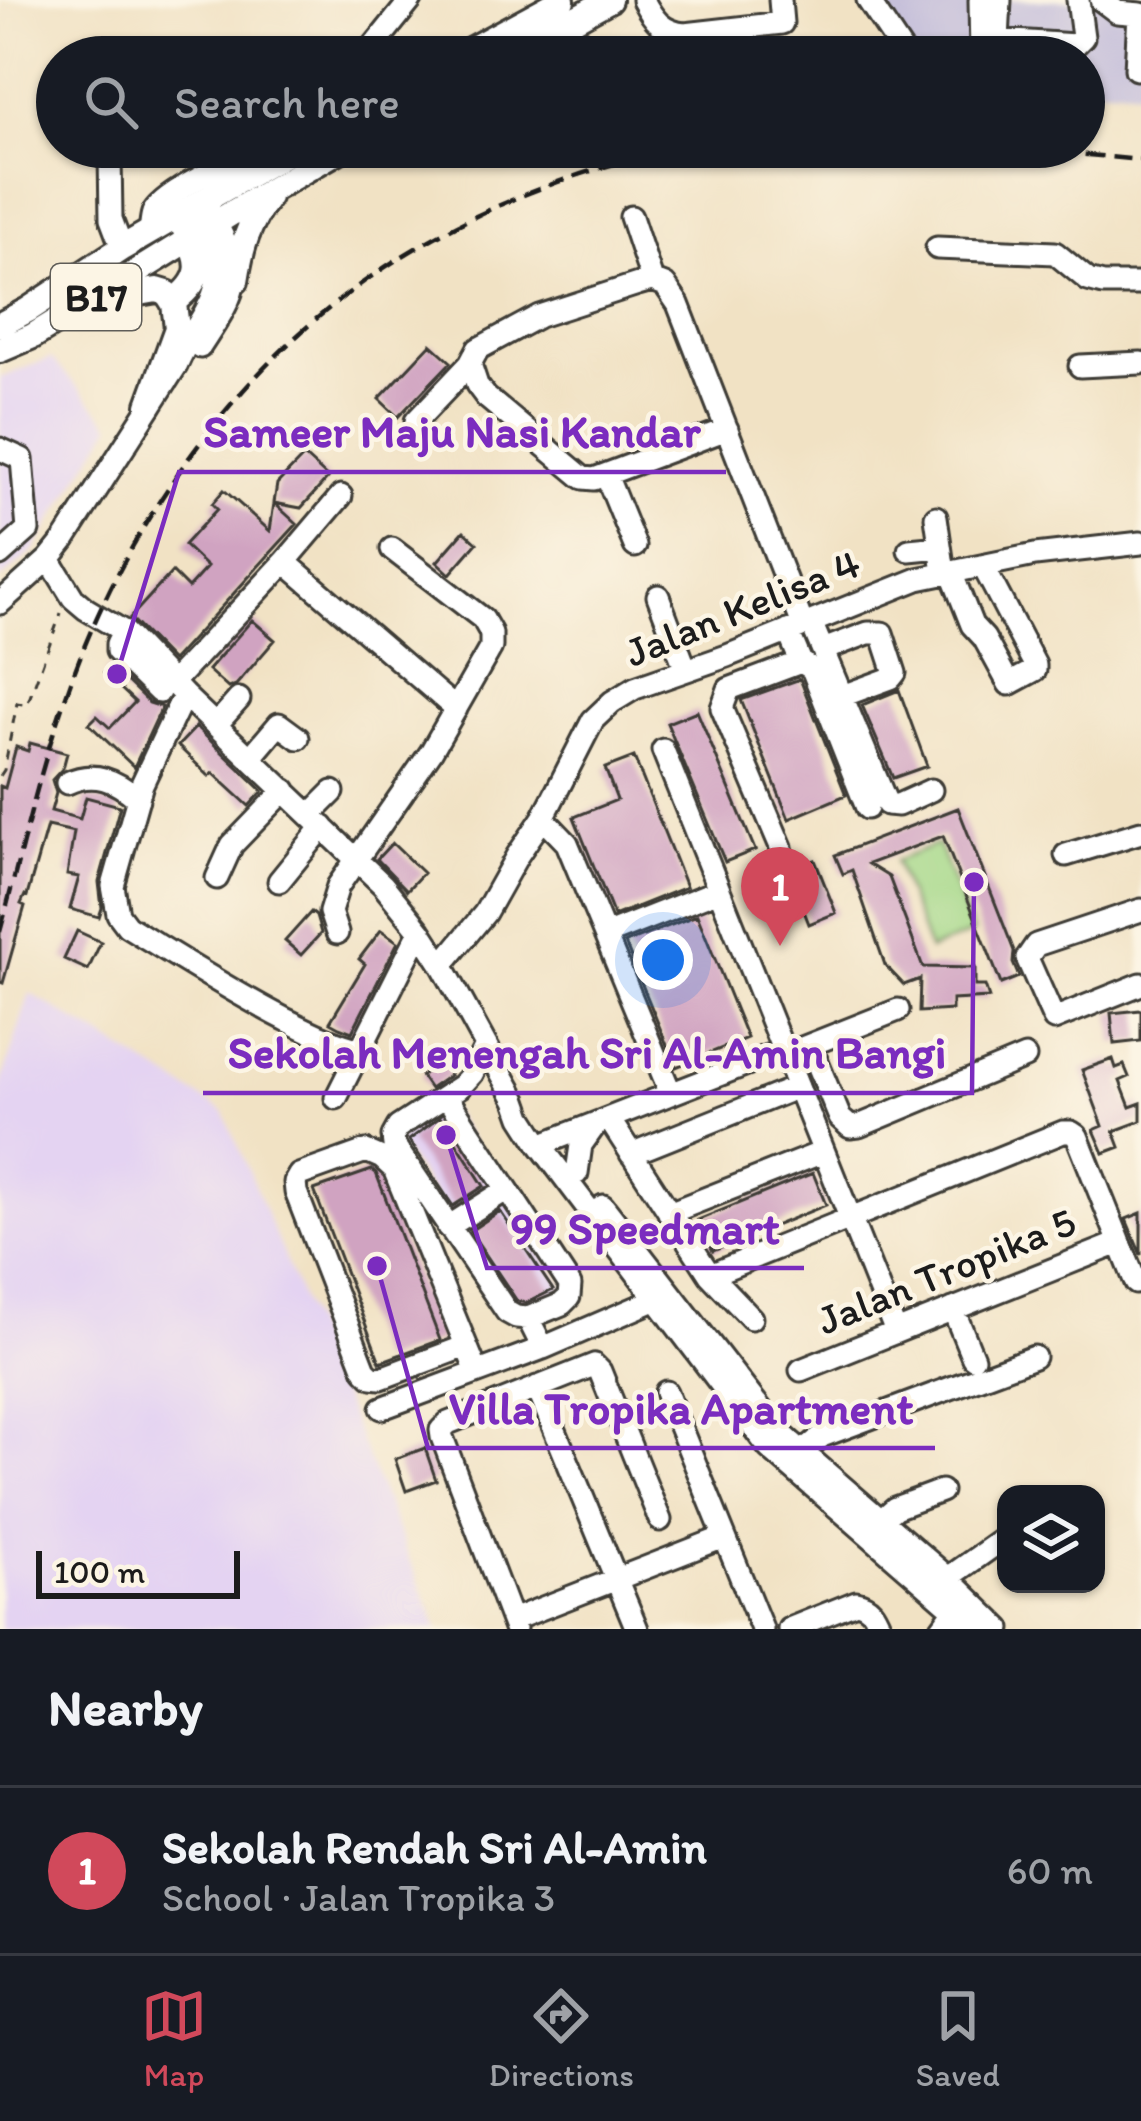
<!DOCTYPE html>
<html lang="en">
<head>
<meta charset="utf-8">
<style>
	body { margin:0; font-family:Itim,sans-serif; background:#20242c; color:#f1f3f6 }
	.controls { position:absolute; right:36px; bottom:36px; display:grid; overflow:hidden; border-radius:24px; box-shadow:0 3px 9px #0004 }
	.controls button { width:108px; height:108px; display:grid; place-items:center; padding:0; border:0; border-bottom:3px solid #363941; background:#171b24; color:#f1f3f6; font:60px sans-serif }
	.scale { position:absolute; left:36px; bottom:30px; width:204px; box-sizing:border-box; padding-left:12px; border:6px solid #1c1c1c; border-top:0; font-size:33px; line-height:42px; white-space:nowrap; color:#1c1c1c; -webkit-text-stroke:9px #fcf5e5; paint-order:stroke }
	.you { position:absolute; left:663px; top:960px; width:42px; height:42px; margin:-30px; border:9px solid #fff; border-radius:50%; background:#1a73e8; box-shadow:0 0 0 18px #1a73e833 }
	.badge { display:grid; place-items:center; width:78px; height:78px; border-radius:50%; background:#d1495b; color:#fff; font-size:39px; font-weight:700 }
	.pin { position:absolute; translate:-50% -99px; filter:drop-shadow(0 3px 6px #0008) }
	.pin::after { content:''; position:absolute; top:63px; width:42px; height:36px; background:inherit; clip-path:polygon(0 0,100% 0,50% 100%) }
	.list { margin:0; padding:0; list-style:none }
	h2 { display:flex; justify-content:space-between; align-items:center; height:156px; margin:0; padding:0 48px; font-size:51px }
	h2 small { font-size:39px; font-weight:400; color:#9ea1a6 }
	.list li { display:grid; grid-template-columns:78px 1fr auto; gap:36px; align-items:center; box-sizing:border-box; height:168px; padding:0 48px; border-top:3px solid #363941 }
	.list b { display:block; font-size:45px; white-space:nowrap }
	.list p { margin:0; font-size:39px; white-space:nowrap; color:#9ea1a6 }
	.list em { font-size:39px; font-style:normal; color:#9ea1a6 }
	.icon { flex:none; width:66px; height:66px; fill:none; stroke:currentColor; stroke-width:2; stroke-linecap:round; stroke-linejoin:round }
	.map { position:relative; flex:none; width:1141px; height:1629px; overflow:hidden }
	.search { position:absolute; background:#171b24; box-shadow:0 3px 9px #0004; left:36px; right:36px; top:36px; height:132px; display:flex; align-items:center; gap:30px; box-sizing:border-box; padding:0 42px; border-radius:66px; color:#9ea1a6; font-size:45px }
	.sheet { height:324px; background:#171b24 }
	nav { display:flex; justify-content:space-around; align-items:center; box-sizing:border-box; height:168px; border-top:3px solid #363941; background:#171b24; font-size:33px; color:#9ea1a6 }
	nav a { display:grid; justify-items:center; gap:6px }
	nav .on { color:#d1495b }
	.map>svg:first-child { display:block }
	.built { fill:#e4d3f2 }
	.industrial { fill:#c6c0da }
	.green { fill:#a3d786; stroke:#607a51; stroke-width:3 }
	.building { fill:#d0a3c1 }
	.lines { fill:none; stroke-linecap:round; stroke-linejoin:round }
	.minor-casing { stroke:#3c3a35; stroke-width:27 }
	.major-casing { stroke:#3c3a35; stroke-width:30 }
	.path { stroke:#3c3a35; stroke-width:3; stroke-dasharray:9 9; stroke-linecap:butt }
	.minor { stroke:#fff; stroke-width:21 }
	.major { stroke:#fff; stroke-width:24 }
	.rail { stroke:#1c1c1c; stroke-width:4.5; stroke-dasharray:18 9; stroke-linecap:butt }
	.labels { text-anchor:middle; stroke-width:9; stroke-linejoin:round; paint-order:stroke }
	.shield { fill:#fcf5e5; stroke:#5f5d58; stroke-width:3 }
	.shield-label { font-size:39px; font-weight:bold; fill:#1c1c1c }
	.street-label { font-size:42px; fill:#1c1c1c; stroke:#fcf5e5 }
	.leader { fill:none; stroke:#7b2cbf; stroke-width:4.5 }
	.callout-dot { fill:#7b2cbf; stroke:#fcf5e5; stroke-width:4.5 }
	.callout-label { font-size:45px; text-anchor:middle; font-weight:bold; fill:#7b2cbf; stroke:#fcf5e5; stroke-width:9; stroke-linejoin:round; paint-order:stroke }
</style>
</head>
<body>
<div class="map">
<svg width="1141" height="1629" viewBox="0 0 1141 1629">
	<rect width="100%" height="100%" fill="#fcf5e5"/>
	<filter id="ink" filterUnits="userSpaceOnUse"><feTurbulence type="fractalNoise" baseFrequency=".00833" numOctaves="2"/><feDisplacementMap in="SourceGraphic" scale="24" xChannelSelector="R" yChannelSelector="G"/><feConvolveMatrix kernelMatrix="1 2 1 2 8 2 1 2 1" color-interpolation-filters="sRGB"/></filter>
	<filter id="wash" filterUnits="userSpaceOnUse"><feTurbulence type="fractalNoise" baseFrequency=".004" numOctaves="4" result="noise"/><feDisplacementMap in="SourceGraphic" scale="48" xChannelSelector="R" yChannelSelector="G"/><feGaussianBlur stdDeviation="2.7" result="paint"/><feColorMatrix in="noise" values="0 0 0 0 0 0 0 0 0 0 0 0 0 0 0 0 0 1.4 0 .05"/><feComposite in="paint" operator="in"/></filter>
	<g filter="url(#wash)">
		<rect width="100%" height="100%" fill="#f1e2c4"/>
		<!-- built -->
		<path class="built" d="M51 358 112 425 34 550 0 580V378Z
			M30 993 224 1112 438 1629H0V1087Z
			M445 1101 564 1288 514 1311 397 1141Z"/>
		<!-- industrial -->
		<path class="industrial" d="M860 0H1141V91L1084 86V57H901Z"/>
		<!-- green -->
		<path class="green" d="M938 844 973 933 929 950 895 861Z"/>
		<g id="blocks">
			<!-- building -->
			<path class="building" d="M431 344 451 362 398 417 379 399Z
				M304 456 328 478 301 508 274 503 277 484Z
				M224 490 270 531 274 503 297 524 172 661 130 618 172 572 188 588 207 567 184 545 217 509 212 504Z
				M464 531 477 543 450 574 437 562Z
				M252 620 275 640 236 685 228 688 208 670Z
				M111 666 149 703 162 707 134 767 89 724 97 716 110 728 135 702 104 673Z
				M800 679 846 795 789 819 741 700Z
				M899 690 927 766 893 778 862 705Z
				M697 711 755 850 725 862 667 723Z
				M196 727 263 791 249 806 213 773 209 776 178 746Z
				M30 743 67 753 63 768 52 780 56 793 51 811 80 819 86 797 120 806 99 882 102 908 99 917 70 909 79 877 67 875 74 832 47 826 27 896 25 895 21 904 25 906 3 983 0 982V786L5 788 16 747 28 751Z
				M634 757 686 887 614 916 574 817 617 800 605 768Z
				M958 808 1014 951 1013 963 1019 977 1001 984 943 836 868 864 889 877 923 967 975 968V986H985L989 998 952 1000V1010L919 1012 920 979 904 985 885 965 852 870 843 874 835 855Z
				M392 843 423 873 407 890 377 859Z
				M815 860 836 913 809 924 788 870Z
				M311 912 316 916 321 933 301 955 285 941Z
				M697 915 747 1038 676 1067 625 943Z
				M381 930 398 942 352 1032 339 1027 330 1022 365 964 359 959Z
				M77 931 101 942 88 970 64 959Z
				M1141 1010V1041L1114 1044 1111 1013Z
				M1113 1059 1116 1068 1124 1065 1129 1077 1120 1081 1130 1107 1141 1103V1121L1114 1131 1120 1147 1104 1153 1094 1130 1103 1126 1082 1070Z
				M441 1061 450 1075 430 1089 421 1076Z
				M440 1117 484 1186 453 1206 409 1140Z
				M372 1170 376 1173 440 1340 380 1362 314 1190Z
				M813 1173 826 1205 713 1251 698 1220Z
				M500 1211 553 1290 526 1303 517 1301 470 1231Z
				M1141 1213V1255L1126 1219Z
				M425 1448 436 1480 406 1491 395 1459Z"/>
		</g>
	</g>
	<g filter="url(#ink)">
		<use href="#blocks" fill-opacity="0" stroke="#3c3a35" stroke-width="3"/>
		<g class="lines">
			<defs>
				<path id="minor" d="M643 0C653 19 662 32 685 34L782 23 780 0
					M868 0 906 57
					M980 0 981 57
					M1000 0 998 40 1075 45 1083 37 1078 0
					M1101 0 1117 12 1141 14
					M365 57 411 0
					M1136 69 1139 14
					M110 154 111 219 122 248
					M631 217 652 280
					M150 232C151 226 151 219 153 213 162 192 238 159 261 147
					M937 248 1055 253 1088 280 1103 284H1141
					M200 347C242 283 246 277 208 208
					M1080 366 1141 363
					M416 421 470 364
					M727 429 594 479 583 478 486 397 477 385 470 364 478 349 539 316 638 284 652 280 665 285 678 304 803 625
					M0 449 22 459 28 530 0 555
					M606 475 635 546
					M936 517 944 573
					M909 550 940 547
					M49 559 73 598 86 609 123 631 184 695 383 885 420 931 442 965 516 1100 522 1117 540 1145 769 1448 977 1629
					M285 562 456 709
					M951 572 972 625 984 638 1009 684 1035 670V665L983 566
					M658 596 686 670
					M0 603 49 559 65 539 176 366C205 300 240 291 197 217
					M811 622 887 804 898 805 931 790
					M123 631 117 644V651L159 692
					M823 650 868 633H882L895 673 891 678 842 696
					M801 662 812 669 867 808
					M173 682 285 562 341 496
					M184 695 142 784 113 886 118 914 127 926C179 958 229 990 283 1018 309 1031 332 1043 361 1050
					M216 725 239 699
					M663 750 896 1332
					M251 757 279 724 298 738
					M67 783C94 770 116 780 138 799
					M310 815 333 792
					M543 818 567 843 671 1094
					M781 847 722 708 729 689 801 662 788 631
					M1066 855 1141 832
					M217 878 232 845 285 790
					M279 881 323 827
					M1141 910 1036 945 1027 958 1054 1019 1141 984
					M337 933 330 912 338 886 431 752 491 647V633L483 619 392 549
					M605 935 719 890
					M442 965 485 913 517 856 543 818 593 720 612 702 635 688 727 656 918 579 1035 555 1141 543
					M810 1045 840 1118 850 1127 859 1126 1025 1057
					M486 1046 472 1074 461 1086 398 1127 393 1136 394 1145 507 1312 516 1317 528 1318
					M802 1048 898 1010
					M446 1096 570 1285 569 1297 562 1304 528 1318 543 1348
					M336 1098 420 931
					M609 1119 710 1275 751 1318
					M540 1145 783 1050
					M631 1154 798 1087
					M577 1173 581 1145 596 1124
					M603 1206 777 1430 948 1578 1000 1629
					M669 1213 823 1152
					M448 1227 506 1190
					M710 1275 1063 1132H1071L1077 1136 1136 1283
					M953 1309 973 1358
					M466 1346 381 1378 372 1377 365 1370 296 1192 295 1182 299 1175 366 1151 382 1158 394 1169 477 1372
					M801 1370 1119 1243
					M537 1387 637 1629
					M666 1392 762 1629
					M382 1408 543 1348 666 1295
					M803 1452 822 1436 1034 1357
					M881 1520 895 1508 941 1491
					M948 1578 1006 1537
					M512 1620 724 1537
					M515 1629 442 1437 441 1430 448 1423 594 1365 600 1371 660 1520
					M789 1629 856 1602C872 1605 875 1615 881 1629
					M941 1629 949 1618"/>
				<path id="major" d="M457 57 562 0
					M506 57 609 0
					M236 281C241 248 248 224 268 197
					M105 299 157 290 167 293 174 304 177 328 149 405
					M173 302C206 278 202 261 184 228
					M0 325 28 310 122 248 297 147
					M0 350 33 336 235 211 345 147"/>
			</defs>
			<!-- minor casing -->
			<use href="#minor" class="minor-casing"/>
			<!-- major casing -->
			<use href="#major" class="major-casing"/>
			<!-- path -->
			<path class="path" d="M0 776 4 770 17 703 27 705 61 613"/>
			<!-- minor -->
			<use href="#minor" class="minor"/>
			<!-- major -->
			<use href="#major" class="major"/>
			<!-- rail -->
			<path class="rail" d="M1004 147 1141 160
				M0 932C22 850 40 766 69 687 124 530 229 377 365 281 459 214 570 171 682 147"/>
		</g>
	</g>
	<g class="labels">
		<!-- shield labels -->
		<rect class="shield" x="51" y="264" width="90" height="66" rx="9"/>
		<g class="shield-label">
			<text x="96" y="311">B17</text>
		</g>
		<!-- street labels -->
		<g class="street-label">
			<text transform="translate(742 607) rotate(-22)" y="15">Jalan Kelisa 4</text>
			<text transform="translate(946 1270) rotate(-22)" y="15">Jalan Tropika 5</text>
		</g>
	</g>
	<!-- callouts -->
	<path class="leader" d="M117 674L179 472H726M974 882L972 1093H203M446 1135L487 1268H804M377 1266L428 1448H935"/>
	<g class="callout-dot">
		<circle cx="117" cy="674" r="12"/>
		<circle cx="974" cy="882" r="12"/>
		<circle cx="446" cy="1135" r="12"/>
		<circle cx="377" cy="1266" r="12"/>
	</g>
	<g class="callout-label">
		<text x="452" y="447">Sameer Maju Nasi Kandar</text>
		<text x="587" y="1068">Sekolah Menengah Sri Al-Amin Bangi</text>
		<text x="645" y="1244">99 Speedmart</text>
		<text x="681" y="1424">Villa Tropika Apartment</text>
	</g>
</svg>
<div class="controls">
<button><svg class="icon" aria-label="layers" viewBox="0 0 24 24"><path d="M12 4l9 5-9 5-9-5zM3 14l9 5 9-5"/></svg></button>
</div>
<div class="scale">100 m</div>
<div class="you"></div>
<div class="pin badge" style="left:780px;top:946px">1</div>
<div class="search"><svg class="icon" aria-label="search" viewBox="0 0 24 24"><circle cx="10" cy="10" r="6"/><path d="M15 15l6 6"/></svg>Search here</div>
</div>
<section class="sheet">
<h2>Nearby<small></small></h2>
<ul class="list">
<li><span class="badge">1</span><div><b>Sekolah Rendah Sri Al-Amin</b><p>School · Jalan Tropika 3</p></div><em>60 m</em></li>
</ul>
</section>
<nav>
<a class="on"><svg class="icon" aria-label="map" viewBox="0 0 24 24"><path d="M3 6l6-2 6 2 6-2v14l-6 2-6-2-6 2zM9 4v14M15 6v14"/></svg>Map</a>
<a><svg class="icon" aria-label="directions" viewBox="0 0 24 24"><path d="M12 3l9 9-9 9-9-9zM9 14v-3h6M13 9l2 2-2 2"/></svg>Directions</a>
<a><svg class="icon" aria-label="saved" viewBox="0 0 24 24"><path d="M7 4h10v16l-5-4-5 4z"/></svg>Saved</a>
</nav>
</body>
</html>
